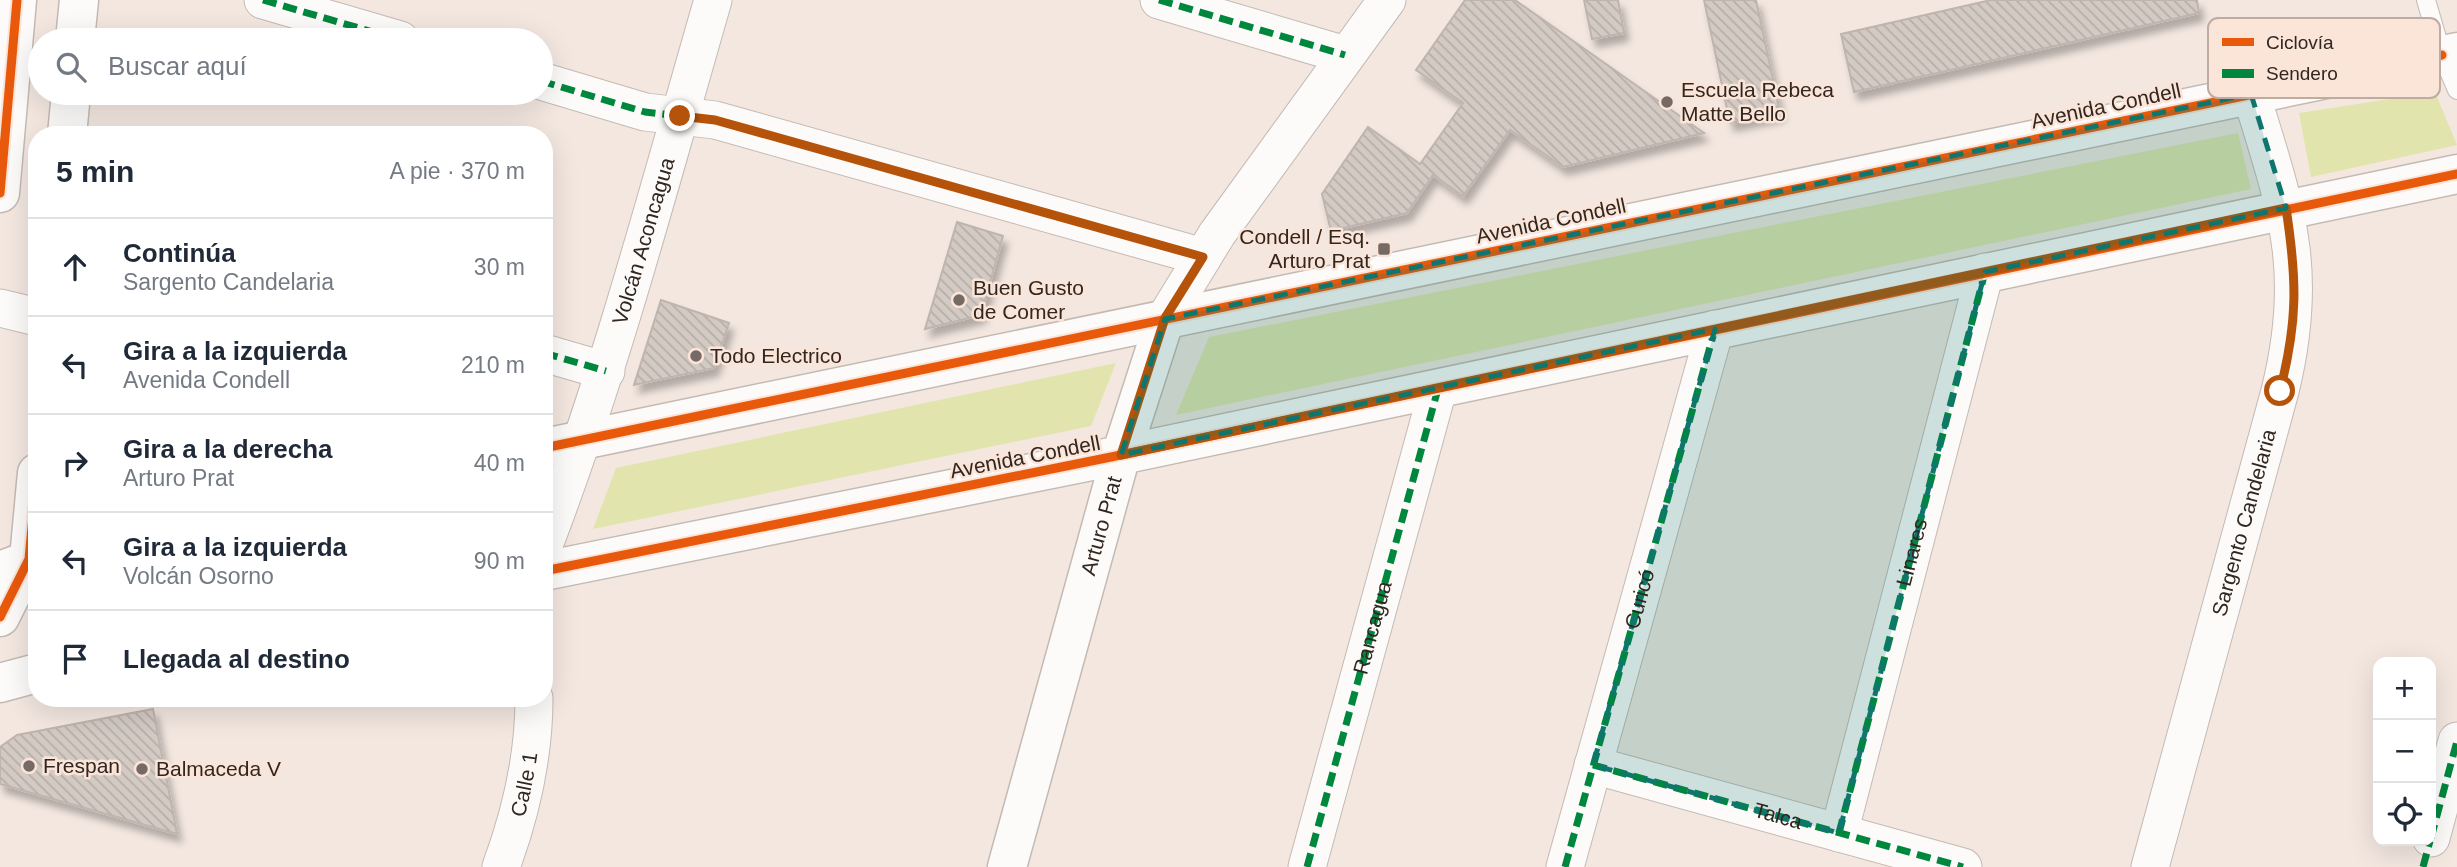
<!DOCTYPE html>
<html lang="es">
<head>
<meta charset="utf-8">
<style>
	body { margin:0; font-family:Helvetica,sans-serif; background:#f6f6f7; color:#1f2937 }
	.controls { position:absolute; right:21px; bottom:21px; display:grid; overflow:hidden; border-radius:14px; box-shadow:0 7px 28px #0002 }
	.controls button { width:63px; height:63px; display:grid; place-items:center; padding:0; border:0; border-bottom:2px solid #e0e1e3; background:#fff; color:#1f2937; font:35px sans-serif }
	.stop { position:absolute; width:21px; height:21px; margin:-16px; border:5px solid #b45309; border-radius:50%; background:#fff }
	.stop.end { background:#b45309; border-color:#fff; box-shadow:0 2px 7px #0008 }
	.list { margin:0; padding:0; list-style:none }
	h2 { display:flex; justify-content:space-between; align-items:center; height:91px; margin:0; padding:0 28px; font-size:30px }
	h2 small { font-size:23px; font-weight:400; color:#747a83 }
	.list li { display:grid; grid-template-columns:46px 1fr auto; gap:21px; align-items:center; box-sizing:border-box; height:98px; padding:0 28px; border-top:2px solid #e0e1e3 }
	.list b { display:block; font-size:26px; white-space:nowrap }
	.list p { margin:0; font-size:23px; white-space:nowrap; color:#747a83 }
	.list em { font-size:23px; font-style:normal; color:#747a83 }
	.icon { flex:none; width:38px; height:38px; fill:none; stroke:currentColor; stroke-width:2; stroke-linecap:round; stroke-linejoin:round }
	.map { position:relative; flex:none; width:2457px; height:867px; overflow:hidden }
	.search { position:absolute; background:#fff; box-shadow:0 7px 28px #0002; left:28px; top:28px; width:525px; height:77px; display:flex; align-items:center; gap:18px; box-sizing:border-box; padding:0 24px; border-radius:38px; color:#747a83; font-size:26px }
	.panel { position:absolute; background:#fff; box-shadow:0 7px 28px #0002; left:28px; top:126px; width:525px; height:581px; border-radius:28px }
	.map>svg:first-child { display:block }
	.green { fill:#e2e4ad }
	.building { fill:url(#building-back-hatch); stroke:#bfb4ae; stroke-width:2; filter:url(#shadow) }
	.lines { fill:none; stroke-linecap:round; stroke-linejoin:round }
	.service-casing { stroke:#c4bab4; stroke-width:20 }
	.minor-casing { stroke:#c4bab4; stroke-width:39 }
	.tertiary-casing { stroke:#c4bab4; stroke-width:41 }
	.secondary-casing { stroke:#c4bab4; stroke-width:41 }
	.primary-casing { stroke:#c4bab4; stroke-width:41 }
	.service { stroke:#fdfbfa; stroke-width:18 }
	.minor { stroke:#fdfbfa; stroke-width:37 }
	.tertiary { stroke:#fdfbfa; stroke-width:38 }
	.secondary { stroke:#fdfbfa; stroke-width:38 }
	.primary { stroke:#fdfbfa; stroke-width:38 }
	.quiet { stroke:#00873e; stroke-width:7; stroke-dasharray:14 7; stroke-linecap:butt }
	.cycleway-casing { stroke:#fbe4d8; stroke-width:13 }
	.cycleway { stroke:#e8590c; stroke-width:9 }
	.route { stroke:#b45309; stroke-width:9 }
	.marked { fill:#0f766e; fill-opacity:0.2; stroke:#0f766e; stroke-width:5; stroke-dasharray:14 9; stroke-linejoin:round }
	.poi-dot { fill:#756a64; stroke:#fbe4d8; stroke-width:2.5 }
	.labels { text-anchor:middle; stroke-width:5; stroke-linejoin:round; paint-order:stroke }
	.poi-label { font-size:21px; fill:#312721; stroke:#fbe4d8; text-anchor:start }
	.street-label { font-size:21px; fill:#312721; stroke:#fbe4d8 }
	.key { fill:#fbe4d8; stroke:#beaba1; stroke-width:2 }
	.key-label { font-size:19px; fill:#312721 }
</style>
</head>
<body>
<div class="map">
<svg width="2457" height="867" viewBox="0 0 2457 867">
	<defs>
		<pattern id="building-back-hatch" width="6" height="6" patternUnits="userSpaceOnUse" patternTransform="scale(1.75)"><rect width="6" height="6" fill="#d4cac4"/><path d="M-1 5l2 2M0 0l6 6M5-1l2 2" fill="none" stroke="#b6aea8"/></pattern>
		<filter id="shadow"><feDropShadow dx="4.5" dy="8" stdDeviation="3.5" flood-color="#0004"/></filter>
	</defs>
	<rect width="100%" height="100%" fill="#f3e7e0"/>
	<!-- green -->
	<path class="green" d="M2435 92 2457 145 2311 177 2299 113Z
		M2238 133 2251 189 1176 415 1209 337Z
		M1116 363 1091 426 593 529 616 468Z"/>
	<!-- building -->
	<path class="building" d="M1465 0H1515L1704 133 1563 167 1510 130 1463 196 1433 175 1407 213 1331 231 1322 194 1368 127 1420 164 1463 103 1416 70Z
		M1584 0H1618L1624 33 1592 39Z
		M1704 0H1756L1780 113 1730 123Z
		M1991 0H2197L2199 13 1854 92 1841 34Z
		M957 222 1003 236 981 315 925 329Z
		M661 300 729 323 714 368 634 385Z
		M153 709 177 834 0 784V747L17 735Z"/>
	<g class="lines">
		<defs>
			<path id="service" d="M2426 0 2442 55 2457 90"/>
			<g id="minor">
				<path d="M263 0 400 40"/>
				<path d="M1159 0 1345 55"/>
				<path d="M541 81 645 112 715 120 1203 257"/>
				<path d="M0 308 37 317"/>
				<path d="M1165 319 1217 234 1387 0"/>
				<path d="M544 353 606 371"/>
				<path id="s1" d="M544 545C612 367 660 183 713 0"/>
				<path d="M1593 765 1963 867"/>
				<path id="s2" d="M1839 833 1985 272"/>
				<path d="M2431 838 2457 741"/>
				<path id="s3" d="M501 867C521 813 534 756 534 698"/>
				<path d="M1307 867 1438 389"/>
				<path d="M1565 867 1715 329"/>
				<path id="s4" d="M2150 867 2280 391C2310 270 2286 208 2251 94"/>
			</g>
			<g id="tertiary">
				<path id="s5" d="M1007 867 1121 455 1165 319"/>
			</g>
			<path id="secondary" d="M75 40 79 0
				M67 135 71 93
				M0 193 17 0
				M0 617 29 559 37 473"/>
			<path id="primary" d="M544 448 2457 52
				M0 571 37 557
				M544 571 1121 455 2457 174
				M0 683 37 673"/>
		</defs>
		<!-- service casing -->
		<use href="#service" class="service-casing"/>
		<!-- minor casing -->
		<use href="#minor" class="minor-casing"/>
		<!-- tertiary casing -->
		<use href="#tertiary" class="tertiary-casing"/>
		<!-- secondary casing -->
		<use href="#secondary" class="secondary-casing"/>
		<!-- primary casing -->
		<use href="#primary" class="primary-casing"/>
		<!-- service -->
		<use href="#service" class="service"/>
		<!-- minor -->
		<use href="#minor" class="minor"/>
		<!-- tertiary -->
		<use href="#tertiary" class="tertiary"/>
		<!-- secondary -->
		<use href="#secondary" class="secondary"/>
		<!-- primary -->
		<use href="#primary" class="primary"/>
		<!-- quiet -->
		<g class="quiet">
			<path d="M263 0 400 40"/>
			<path d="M1159 0 1345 55"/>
			<path d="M541 81 645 112 715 120 1203 257"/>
			<path d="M544 353 606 371"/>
			<path id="s6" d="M1593 765 1963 867"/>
			<path d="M1839 833 1985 272"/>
			<path d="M2431 838 2457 741"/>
			<path id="s7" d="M1307 867 1438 389"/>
			<path id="s8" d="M1565 867 1715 329"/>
			<path d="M2423 867 2430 841"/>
		</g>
		<defs>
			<path id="cycleway" d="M0 193 17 0
				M544 448 2442 55
				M544 571 1121 455 2457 174
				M0 617 29 559 37 473"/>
		</defs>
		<!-- cycleway casing -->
		<use href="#cycleway" class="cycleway-casing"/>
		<!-- cycleway -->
		<use href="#cycleway" class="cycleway"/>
	</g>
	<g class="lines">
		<!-- route -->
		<path class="route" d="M680 116 715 120 1203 257 1165 318 1121 455 2286 208C2297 280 2298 320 2280 391"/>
	</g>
	<!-- marked area -->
	<path class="marked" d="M2251 94 2286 208 1985 272 1839 833 1593 765 1715 329 1121 455 1165 319Z"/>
	<!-- markers -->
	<g class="poi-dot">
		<circle cx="1667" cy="102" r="7"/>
		<rect x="1377" y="242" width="14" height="14" rx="3.5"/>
		<circle cx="959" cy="300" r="7"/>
		<circle cx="696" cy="356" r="7"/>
		<circle cx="29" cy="766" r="7"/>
		<circle cx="142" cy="769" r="7"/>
	</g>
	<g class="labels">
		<!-- poi labels -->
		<g class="poi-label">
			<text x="1681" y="97">Escuela Rebeca<tspan x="1681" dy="24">Matte Bello</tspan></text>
			<text x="1370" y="244" text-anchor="end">Condell / Esq.<tspan x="1370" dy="24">Arturo Prat</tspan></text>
			<text x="973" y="295">Buen Gusto<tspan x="973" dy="24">de Comer</tspan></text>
			<text x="710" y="363">Todo Electrico</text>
			<text x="43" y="773">Frespan</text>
			<text x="156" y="776">Balmaceda V</text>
		</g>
		<!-- street labels -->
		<g class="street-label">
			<text transform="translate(2106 106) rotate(-12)" y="7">Avenida Condell</text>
			<text transform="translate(1551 221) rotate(-12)" y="7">Avenida Condell</text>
			<text dy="7" stroke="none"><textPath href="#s1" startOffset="320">Volcán Aconcagua</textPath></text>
			<text transform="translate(1025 457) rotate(-11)" y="7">Avenida Condell</text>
			<text dy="7" stroke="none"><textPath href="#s4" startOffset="357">Sargento Candelaria</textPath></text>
			<text dy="7" stroke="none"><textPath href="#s5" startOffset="354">Arturo Prat</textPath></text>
			<text dy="7" stroke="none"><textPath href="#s2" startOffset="290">Linares</textPath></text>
			<text dy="7" stroke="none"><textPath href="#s8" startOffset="278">Curicó</textPath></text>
			<text dy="7" stroke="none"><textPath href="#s7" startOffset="248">Rancagua</textPath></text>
			<text dy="7" stroke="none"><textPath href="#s3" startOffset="86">Calle 1</textPath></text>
			<text dy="7" stroke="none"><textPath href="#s6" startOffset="192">Talca</textPath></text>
		</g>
	</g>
	<!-- legend -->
	<rect x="2208" y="18" width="232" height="80" rx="10" class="key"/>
	<rect x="2222" y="38" width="32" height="8" fill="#e8590c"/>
	<rect x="2222" y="69" width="32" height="9" fill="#00873e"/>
	<g class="key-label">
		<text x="2266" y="49">Ciclovía</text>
		<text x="2266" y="80">Sendero</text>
	</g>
</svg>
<div class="controls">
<button>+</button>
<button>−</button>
<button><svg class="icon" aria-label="locate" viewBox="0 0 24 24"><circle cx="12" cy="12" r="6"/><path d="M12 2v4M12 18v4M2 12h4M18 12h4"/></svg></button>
</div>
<div class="stop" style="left:2280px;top:391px"></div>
<div class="stop end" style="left:680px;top:116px"></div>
<div class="search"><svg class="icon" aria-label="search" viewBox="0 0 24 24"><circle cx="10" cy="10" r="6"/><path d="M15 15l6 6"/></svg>Buscar aquí</div>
<section class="panel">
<h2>5 min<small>A pie · 370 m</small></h2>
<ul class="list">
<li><svg class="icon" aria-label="ahead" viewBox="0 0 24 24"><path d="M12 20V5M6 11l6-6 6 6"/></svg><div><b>Continúa</b><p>Sargento Candelaria</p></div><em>30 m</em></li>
<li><svg class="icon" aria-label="left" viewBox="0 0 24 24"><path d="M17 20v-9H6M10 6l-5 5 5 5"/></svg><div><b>Gira a la izquierda</b><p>Avenida Condell</p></div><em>210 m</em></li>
<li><svg class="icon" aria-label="right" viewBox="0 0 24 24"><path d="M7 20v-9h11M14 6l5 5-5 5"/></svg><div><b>Gira a la derecha</b><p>Arturo Prat</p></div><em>40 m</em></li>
<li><svg class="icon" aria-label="left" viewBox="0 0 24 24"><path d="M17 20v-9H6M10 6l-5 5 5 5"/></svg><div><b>Gira a la izquierda</b><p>Volcán Osorno</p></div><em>90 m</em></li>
<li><svg class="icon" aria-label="arrive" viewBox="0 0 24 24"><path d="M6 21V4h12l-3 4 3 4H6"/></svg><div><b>Llegada al destino</b></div></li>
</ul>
</section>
</div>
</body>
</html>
